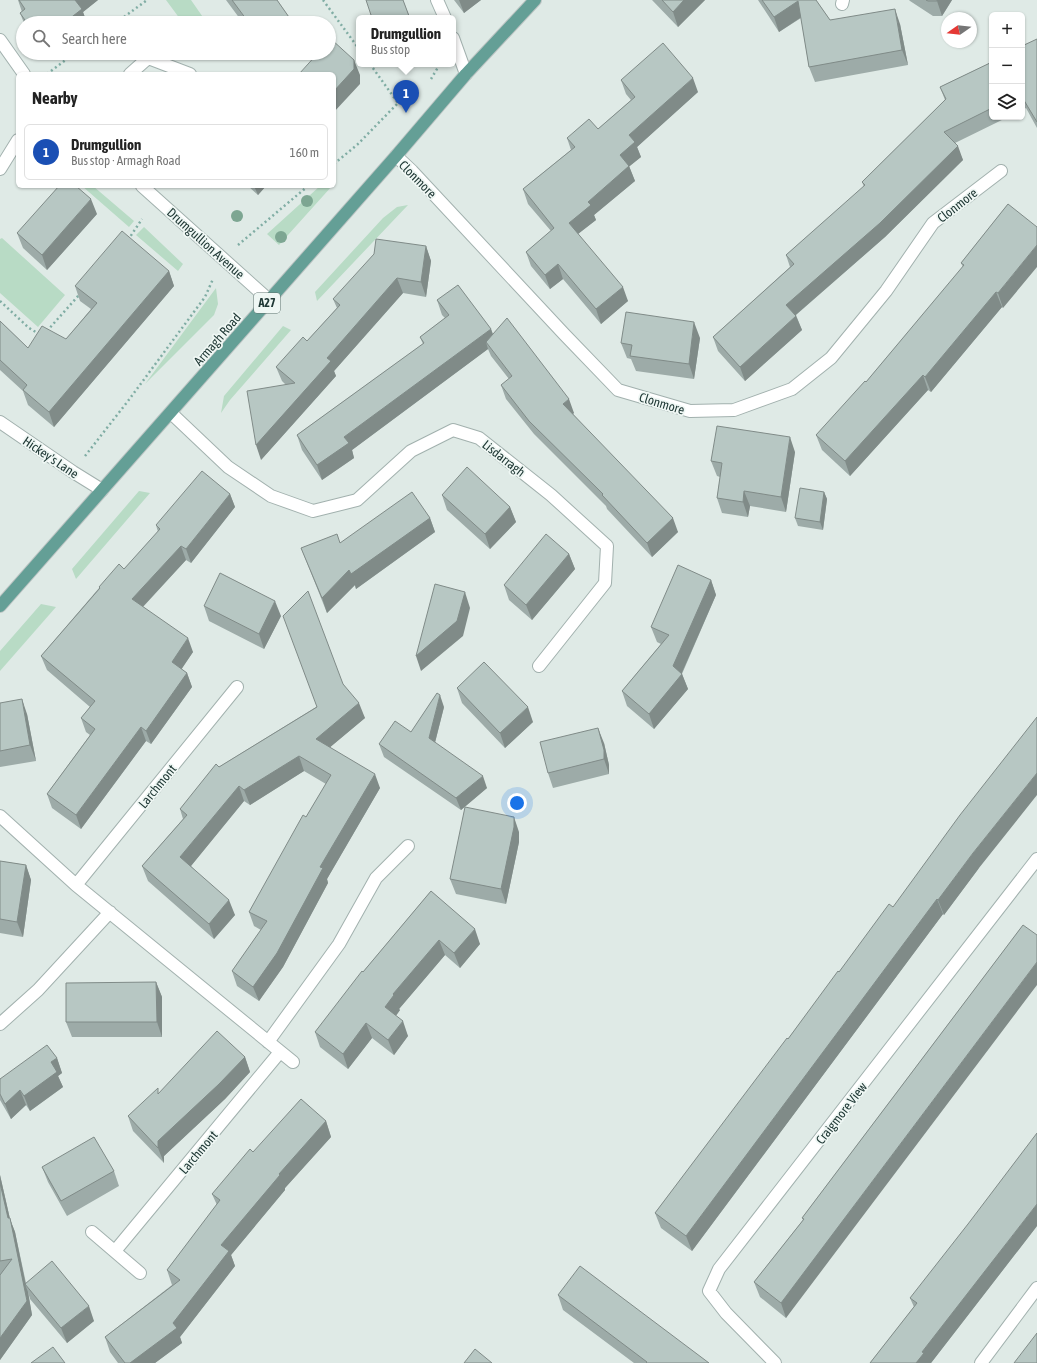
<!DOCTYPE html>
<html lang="en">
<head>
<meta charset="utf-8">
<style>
	body { margin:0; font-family:"Asap Condensed",sans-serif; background:#f2f2f2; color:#222 }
	.controls { position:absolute; right:12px; top:12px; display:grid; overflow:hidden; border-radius:6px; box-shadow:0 1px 3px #0004 }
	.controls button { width:36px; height:36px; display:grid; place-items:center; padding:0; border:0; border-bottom:1px solid #e0e0e0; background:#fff; color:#222; font:20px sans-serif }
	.compass { position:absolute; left:941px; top:12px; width:36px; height:36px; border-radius:50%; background:#fff; box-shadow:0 1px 3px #0004; rotate:256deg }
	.you { position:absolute; left:517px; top:803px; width:14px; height:14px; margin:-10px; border:3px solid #fff; border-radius:50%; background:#1a73e8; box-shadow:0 0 0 6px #1a73e833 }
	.badge { display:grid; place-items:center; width:26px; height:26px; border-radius:50%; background:#7e533a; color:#fff; font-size:13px; font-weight:700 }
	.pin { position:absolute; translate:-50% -33px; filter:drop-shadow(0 1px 2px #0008) }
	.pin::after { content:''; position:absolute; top:21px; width:14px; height:12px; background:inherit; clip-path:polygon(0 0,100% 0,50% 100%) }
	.popup { position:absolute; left:356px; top:15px; width:100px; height:52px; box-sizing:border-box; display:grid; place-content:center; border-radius:6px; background:#fff; filter:drop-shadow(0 1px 3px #0005); font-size:13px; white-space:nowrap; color:#767676 }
	.popup b { font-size:15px; color:#222 }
	.popup::after { content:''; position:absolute; left:50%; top:100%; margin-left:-8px; border:8px solid transparent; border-top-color:#fff }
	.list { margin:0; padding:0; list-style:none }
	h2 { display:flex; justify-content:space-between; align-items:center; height:52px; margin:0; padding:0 16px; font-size:17px }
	h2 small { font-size:13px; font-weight:400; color:#767676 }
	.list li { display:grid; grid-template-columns:26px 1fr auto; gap:12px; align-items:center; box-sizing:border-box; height:56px; margin:0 8px 8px; padding:0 8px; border:1px solid #e0e0e0; border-radius:6px }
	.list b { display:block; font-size:15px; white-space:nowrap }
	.list p { margin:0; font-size:13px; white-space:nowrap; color:#767676 }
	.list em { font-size:13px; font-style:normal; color:#767676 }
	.icon { flex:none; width:22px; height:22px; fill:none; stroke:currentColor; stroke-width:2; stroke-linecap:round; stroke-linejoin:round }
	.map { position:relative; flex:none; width:1037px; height:1363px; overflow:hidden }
	.search { position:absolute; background:#fff; box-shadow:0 1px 3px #0004; left:16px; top:16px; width:320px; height:44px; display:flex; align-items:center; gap:10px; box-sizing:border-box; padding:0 14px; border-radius:22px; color:#767676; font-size:15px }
	.panel { position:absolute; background:#fff; box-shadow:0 1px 3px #0004; left:16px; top:72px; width:320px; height:116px; border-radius:6px }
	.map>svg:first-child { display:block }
	.green { fill:#b8dbc5 }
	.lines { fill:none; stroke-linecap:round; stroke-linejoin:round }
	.minor-casing { stroke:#a2b1ae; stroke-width:14 }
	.major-casing { stroke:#bcc4c3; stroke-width:14 }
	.path { stroke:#80ada4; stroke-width:2.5; stroke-dasharray:2 3; stroke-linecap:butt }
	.minor { stroke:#fff; stroke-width:12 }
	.major { stroke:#649f96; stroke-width:12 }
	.tree { fill:#7da692 }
	.wall { fill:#9daba8 }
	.shaded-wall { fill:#808b88 }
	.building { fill:#b7c7c3; stroke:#808b88 }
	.labels { text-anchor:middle; stroke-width:3.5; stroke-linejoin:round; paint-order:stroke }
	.shield { fill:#eff7f4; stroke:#5e726f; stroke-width:1 }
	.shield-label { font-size:12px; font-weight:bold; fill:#203936 }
	.street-label { font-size:13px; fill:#203936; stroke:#eff7f4 }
</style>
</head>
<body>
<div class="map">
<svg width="1037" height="1363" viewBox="0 0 1037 1363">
	<rect width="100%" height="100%" fill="#dfeae6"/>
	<!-- green -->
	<path class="green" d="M166 0H191L207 23H183Z
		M82 186H93L134 221 129 227Z
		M320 186H332L279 245 267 234Z
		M408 205 317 301 315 292 383 218 397 207Z
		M144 227 183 264 178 271 136 235Z
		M2 238 65 295 38 327 0 293V239Z
		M216 288 218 304 214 315 145 384Z
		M283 326 291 330 230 400 221 413 224 396Z
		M139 491 150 493 76 579 72 569Z
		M41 604 56 607 0 671V651Z"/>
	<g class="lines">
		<defs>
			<path id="minor" d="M437 0 445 18
				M842 4 843 0
				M453 38 466 74
				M0 40 24 74
				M130 74 148 58 190 74
				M396 156 412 171 564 334 618 390 690 411 734 410 792 389 831 358 886 291 933 223 1001 171
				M0 169 18 140
				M142 186 269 300
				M171 413 228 467 271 496 313 511 357 500 411 451 453 430 479 438 551 495 607 546 605 583 539 666
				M0 422 73 472 102 490
				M0 816 76 885 293 1062
				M76 885 237 687
				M0 1024 38 990 110 912
				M268 1042 339 944 376 878 408 846
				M92 1232 140 1273
				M115 1251 280 1052
				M775 1363 726 1313 709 1291 719 1269 1037 859
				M981 1363 1037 1288"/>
			<path id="major" d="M0 606 396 156 466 74 535 0"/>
		</defs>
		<!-- minor casing -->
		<use href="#minor" class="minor-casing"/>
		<!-- major casing -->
		<use href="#major" class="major-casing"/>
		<!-- path -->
		<path class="path" d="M323 0 359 49
			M116 23 147 0
			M370 64 398 103
			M47 74 75 53
			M431 79 440 64
			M334 164 358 144 398 103 413 100 415 98
			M128 240 142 219
			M238 245 308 186
			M0 301 29 328 39 334
			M47 331 79 295
			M85 456 128 401 205 297 213 279"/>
		<!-- minor -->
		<use href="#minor" class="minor"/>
		<!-- major -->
		<use href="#major" class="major"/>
	</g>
	<!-- trees -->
	<g class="tree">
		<circle cx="307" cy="201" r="6"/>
		<circle cx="237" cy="216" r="6"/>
		<circle cx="281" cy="237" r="6"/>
	</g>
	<!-- wall -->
	<path class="wall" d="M18 0H98L83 12 87 23H24L20 13 22 12Z
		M226 0H277L291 20 292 23H243Z
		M403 0 410 18H372Z
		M454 0H481L464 13Z
		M652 0H705L678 27Z
		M758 0H816L830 20 900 24 908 65 815 82 809 67 801 18 779 32Z
		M909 0H952L942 16H933L910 1Z
		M1037 39V128L1026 108 1022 110V46Z
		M992 62V117H1008L955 143 963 160 885 237 796 315 802 330 745 381 718 351 713 337 790 267 786 255 864 187 862 182 945 100 940 87Z
		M621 80 698 92 637 147 641 157 629 166 635 181 594 215 596 220 578 234 628 301 601 324 563 279 550 289 531 266 526 252 551 231 528 204 523 189 571 150 567 138 598 129 631 100 626 94Z
		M248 186H266L258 195Z
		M1008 204 1003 308 1002 307 931 392 928 390 850 476 822 450 816 435 866 382 963 267 961 263Z
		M97 214 47 270 23 248 17 233Z
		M426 246 431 261 426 297 403 293 334 371 336 376 261 460 286 385 282 381 276 367 307 341 337 308 333 299Z
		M169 271 174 286 54 427 28 405 23 391 0 370V321L28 348 66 339 91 309 80 301 75 286Z
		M437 300 491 329 493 334 574 413 573 414 678 532 652 557 607 509 606 506 534 434 506 399 501 385 509 379 491 356 488 349 352 450 354 458 322 480 302 450 297 435 423 344 420 337 445 318 442 315Z
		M700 338 694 379 636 371 631 359 627 358 621 343Z
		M795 452 786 512 750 506 748 517 722 513 717 498 720 477 717 476 711 461Z
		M824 492 827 499 823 530 798 526 795 518Z
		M230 494 235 507 191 563 186 560 143 607 193 652 181 669 187 673 192 687 151 744 146 741 81 829 52 808 47 794 90 735 86 732 81 718 90 707 47 670 41 656 99 588V587L124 569 158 532 156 525Z
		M442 495 510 507 516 522 490 549 447 510Z
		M430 518 435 532 356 589 355 585 327 613 301 548 340 543Z
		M569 554 575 569 532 620 509 600 504 585Z
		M711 580 716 595 682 674 688 689 654 729 627 706 622 691 661 644 657 642 651 627Z
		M204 606 281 616 264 649 209 621Z
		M343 684 365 718 330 747 380 788 327 879 328 883 283 967 259 1001 237 986 232 971 261 930 254 926 249 912 326 784 304 771 250 805 244 801 191 866 235 915 214 939 148 881 142 866 183 819 180 809 219 767 316 707Z
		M457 688 533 722 505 748 462 703Z
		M0 703 27 714 36 761 0 767Z
		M444 707 435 743 487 788 461 810 384 757 379 744 411 732Z
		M604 743 609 765V774L553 788 548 773Z
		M519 832V842L506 904 456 894 450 879Z
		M0 861 26 865 31 880 23 937 0 933Z
		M979 868 944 915 943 914 692 1251 661 1228 655 1213 839 972 893 907Z
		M431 891 480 944 460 968 445 955 399 1009 400 1010 396 1016 408 1036 394 1055 372 1038 348 1069 320 1047 315 1032 363 972Z
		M1023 925 786 1318 760 1297 754 1282 803 1220 802 1218Z
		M156 982 162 997V1037H72L66 1022Z
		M245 1057 250 1072 225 1099 164 1156V1163L133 1131 128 1116 159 1093Z
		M57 1058 62 1073 58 1076 63 1087 30 1111 26 1105 11 1119 0 1100V1079Z
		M326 1121 331 1137 285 1188V1190L231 1255 235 1266 180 1337 182 1343 155 1363H118L110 1352 105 1337 172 1285 167 1270 217 1205 212 1194 253 1152Z
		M42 1167 114 1171 119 1186 67 1216 48 1182Z
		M0 1175 10 1219 15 1232 26 1283 94 1321 67 1343 30 1299 28 1292 32 1315 0 1360Z
		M1037 1226 931 1363H870L914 1307 910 1298Z
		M558 1295 709 1363H634L563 1310Z"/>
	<!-- shaded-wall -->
	<path class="shaded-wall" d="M74 0H98L83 12 87 23H64Z
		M459 0H481L464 13Z
		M684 0H705L678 27 673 12Z
		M937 0H952L942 16 937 1Z
		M798 1 803 16 779 32 774 17Z
		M895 9 900 24 908 65 902 50Z
		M291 20 292 23H287Z
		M45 53H50L46 56Z
		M266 53H272L268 56Z
		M354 60 360 75V84L334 112V91Z
		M693 78 698 92 637 147 641 157 625 170 620 155 629 135Z
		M958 146 963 160 885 237 791 319 786 305Z
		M629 166 635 181 594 215 596 220 574 237 569 223 588 202Z
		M254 186H266L258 195Z
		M91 199 97 214 47 270 42 255Z
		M1037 245V267L1003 308 998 293Z
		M426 246 431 261 426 297 421 282Z
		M558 264 563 279 550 289 545 275Z
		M169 271 174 286 54 427 49 412Z
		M397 278 403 293 334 371 336 376 261 460 256 445 327 358Z
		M623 287 628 301 601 324 596 309Z
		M996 292 1002 307 931 392 925 377Z
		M796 316 802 330 745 381 740 367Z
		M694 322 700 338 694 379 689 364Z
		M491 329 496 344 486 342 488 349 352 450 354 458 322 480 317 465 344 437Z
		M923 375 928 390 850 476 845 461Z
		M569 399 574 413 568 418 563 404Z
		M790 437 795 452 786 512 781 497Z
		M744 491 750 506 748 517 743 502Z
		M824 492 827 499 823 530 820 522Z
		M230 494 235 507 191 563 186 549Z
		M510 507 516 522 490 549 485 534Z
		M430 518 435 532 356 589 355 585 327 613 322 598 349 570Z
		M673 518 678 532 652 557 647 543Z
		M181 546 186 560 137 613 132 599Z
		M569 554 575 569 532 620 526 605Z
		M711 580 716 595 680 677 682 674 688 689 654 729 649 714 673 666Z
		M465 592 470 608 463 636 421 671 416 656Z
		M275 601 281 616 264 649 259 634Z
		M188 638 193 652 177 676 172 662Z
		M187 673 192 687 151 744 146 731Z
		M440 695 444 707 433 750 429 738Z
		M22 699 27 714 36 761 30 745Z
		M359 703 365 718 322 754 316 739Z
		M528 707 533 722 505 748 500 733Z
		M141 727 146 741 81 829 76 815Z
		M598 728 604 743 609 765V774L604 759Z
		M299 756 304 771 250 805 244 790Z
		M1037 773V795L979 868 944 915 938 900 973 853Z
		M375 774 380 788 327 879 328 883 283 967 259 1001 253 987 320 867Z
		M483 776 487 788 461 810 456 798Z
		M239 786 244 801 186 872 180 857Z
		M514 817 519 832V842L506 904 501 889Z
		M26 865 31 880 23 937 17 922Z
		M937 899 943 914 692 1251 686 1236Z
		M229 900 235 915 214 939 209 924Z
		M475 929 480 944 460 968 454 953Z
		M439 940 445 955 399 1009 400 1010 391 1022 385 1007 393 994Z
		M1037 962V985L786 1318 781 1303Z
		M156 982 162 997V1037L157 1022Z
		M403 1021 408 1036 394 1055 388 1040Z
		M366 1023 372 1038 348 1069 343 1054Z
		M245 1057 250 1072 225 1099 164 1156V1163L158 1148V1141Z
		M57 1058 62 1073 58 1076 63 1087 30 1111 24 1096 51 1062Z
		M20 1090 26 1105 11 1119 5 1104Z
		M326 1121 331 1137 285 1188V1190L231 1255 235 1266 180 1337 182 1343 155 1363H130L173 1323 221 1245 279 1174Z
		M0 1175 10 1219 15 1232 26 1286 25 1284 28 1292 32 1315 0 1360V1338L27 1301 0 1183Z
		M1037 1204V1226L931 1363H916L922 1352Z
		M89 1306 94 1321 67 1343 61 1328Z"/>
	<!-- building -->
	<path class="building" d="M19 0H75L82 9 64 23H27L20 13 25 9Z
		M232 0H277L291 20 287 23H249Z
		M366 0H403L409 16 403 18H372Z
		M662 0H684L673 12Z
		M762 0H816L830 20 895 9 902 50 809 67 798 1 774 17Z
		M926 0H937V1H928Z
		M331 39 354 60V69L334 91V74H299L318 53H329V41Z
		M1037 39V122L1022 97V46Z
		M663 43 693 78 629 135 635 142 620 155 629 166 588 202 591 205 569 223 623 287 596 309 558 264 545 275 526 252 554 228 523 189 575 147 567 138 589 119 598 129 635 97 621 80Z
		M992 62V108L944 132 958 146 880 223 786 305 796 316 740 367 713 337 794 264 786 255 865 185 862 182 946 99 940 87Z
		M59 186H76L91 199 42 255 17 233Z
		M1008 204 1037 227V245L998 293 996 292 925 377 923 375 845 461 816 435 865 381 866 382 964 265 961 263Z
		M122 231 169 271 49 412 23 390 27 385 0 360V321L28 348 42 326 66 339 97 303 75 286Z
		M376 239 426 246 421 282 397 278 327 358 331 361 256 445 247 391 295 383 276 367 303 337 307 341 340 305 333 299 374 254Z
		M458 285 491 329 344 437 349 443 317 465 297 435 424 343 420 337 449 315 437 300Z
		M626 312 694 322 689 364 630 356 632 345 621 343Z
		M507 318 569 399 563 404 673 518 647 543 602 495 603 494 529 421 501 385 512 376 486 342Z
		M717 426 790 437 781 497 744 491 743 502 717 498 722 463 711 461Z
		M467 467 510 507 485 534 442 495Z
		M202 471 230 494 186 549 181 546 132 599 188 638 172 662 187 673 146 731 141 727 76 815 47 794 95 729 81 718 95 701 41 656 100 588 99 587 119 564 124 569 160 529 156 525Z
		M800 488 824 492 820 522 795 518Z
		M412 492 430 518 351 574 349 570 322 598 301 548 337 534 340 543Z
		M546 534 569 554 526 605 504 585Z
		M678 565 711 580 673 666 682 674 649 714 622 691 669 635 651 627Z
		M220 573 275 601 259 634 204 606Z
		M435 584 465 592 457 621 416 656Z
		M308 591 343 684 359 703 316 739 375 774 320 867 323 868 277 953 253 987 232 971 267 921 249 912 303 815 306 817 331 775 299 756 244 790 239 786 180 857 229 900 209 924 142 866 187 815 180 809 216 764 219 767 317 707 283 616Z
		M484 662 528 707 500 733 457 688Z
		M437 693 440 695 429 738 483 776 456 798 379 744 395 721 411 732Z
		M22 699 30 745 0 751V703Z
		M1037 717V773L973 853 938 900 937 899 686 1236 655 1213 787 1038 788 1039 838 971 839 972 889 904 893 907 960 815Z
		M598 728 604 750V759L548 773 540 742Z
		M465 807 514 817V827L501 889 450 879Z
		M0 861 26 865 17 922 0 919Z
		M431 891 475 929 454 953 439 940 393 994 394 995 385 1007 403 1021 388 1040 366 1023 343 1054 315 1032 362 971 363 972Z
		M1023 925 1037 935V962L781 1303 754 1282 804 1219 802 1218Z
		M156 982 157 1022H66V983Z
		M217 1031 245 1057 219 1084 158 1141V1148L128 1116 158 1088V1094Z
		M47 1045 57 1058 51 1062 57 1072 24 1096 20 1090 5 1104 0 1094V1079Z
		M301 1099 326 1121 279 1174 280 1175 221 1245 229 1251 173 1323 177 1328 130 1363H125L105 1337 180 1280 167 1270 220 1200 212 1194 250 1149 253 1152Z
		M1037 1133V1204L922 1352 924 1353 916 1363H870L917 1303 910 1298 968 1224Z
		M94 1137 114 1171 61 1201 42 1167Z
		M0 1183 8 1218H10L27 1301 0 1338V1275L12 1259 0 1261Z
		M52 1261 89 1306 61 1328 25 1284Z
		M580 1266 709 1363H646L647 1362 558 1295Z
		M1037 1333V1363H1014Z
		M53 1347 65 1363H31Z
		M475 1349 492 1363H464Z"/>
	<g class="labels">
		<!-- shield labels -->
		<rect class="shield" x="254" y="293" width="26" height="20" rx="3"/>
		<g class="shield-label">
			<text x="267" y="307">A27</text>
		</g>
		<!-- street labels -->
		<g class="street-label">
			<text transform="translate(418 179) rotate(45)" y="5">Clonmore</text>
			<text transform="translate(957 205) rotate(-38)" y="5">Clonmore</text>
			<text transform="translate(206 243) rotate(42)" y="5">Drumgullion Avenue</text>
			<text transform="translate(217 339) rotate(-49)" y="5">Armagh Road</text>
			<text transform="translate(662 403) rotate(17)" y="5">Clonmore</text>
			<text transform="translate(51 457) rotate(34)" y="5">Hickey's Lane</text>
			<text transform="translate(504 458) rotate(38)" y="5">Lisdarragh</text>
			<text transform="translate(157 786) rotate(-51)" y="5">Larchmont</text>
			<text transform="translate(841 1113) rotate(-52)" y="5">Craigmore View</text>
			<text transform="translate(198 1152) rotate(-50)" y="5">Larchmont</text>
		</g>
	</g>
</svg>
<div class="controls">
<button>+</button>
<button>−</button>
<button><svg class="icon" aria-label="layers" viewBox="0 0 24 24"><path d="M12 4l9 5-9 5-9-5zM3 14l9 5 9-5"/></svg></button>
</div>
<svg class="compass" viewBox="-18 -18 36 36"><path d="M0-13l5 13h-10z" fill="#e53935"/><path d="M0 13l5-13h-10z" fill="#767676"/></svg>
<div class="you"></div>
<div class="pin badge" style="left:406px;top:113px;background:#1a4fb4">1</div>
<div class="popup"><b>Drumgullion</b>Bus stop</div>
<div class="search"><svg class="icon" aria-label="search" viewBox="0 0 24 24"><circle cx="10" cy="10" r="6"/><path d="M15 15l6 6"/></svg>Search here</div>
<section class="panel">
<h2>Nearby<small></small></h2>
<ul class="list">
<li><span class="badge" style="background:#1a4fb4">1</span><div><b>Drumgullion</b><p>Bus stop · Armagh Road</p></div><em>160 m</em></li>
</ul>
</section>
</div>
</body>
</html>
